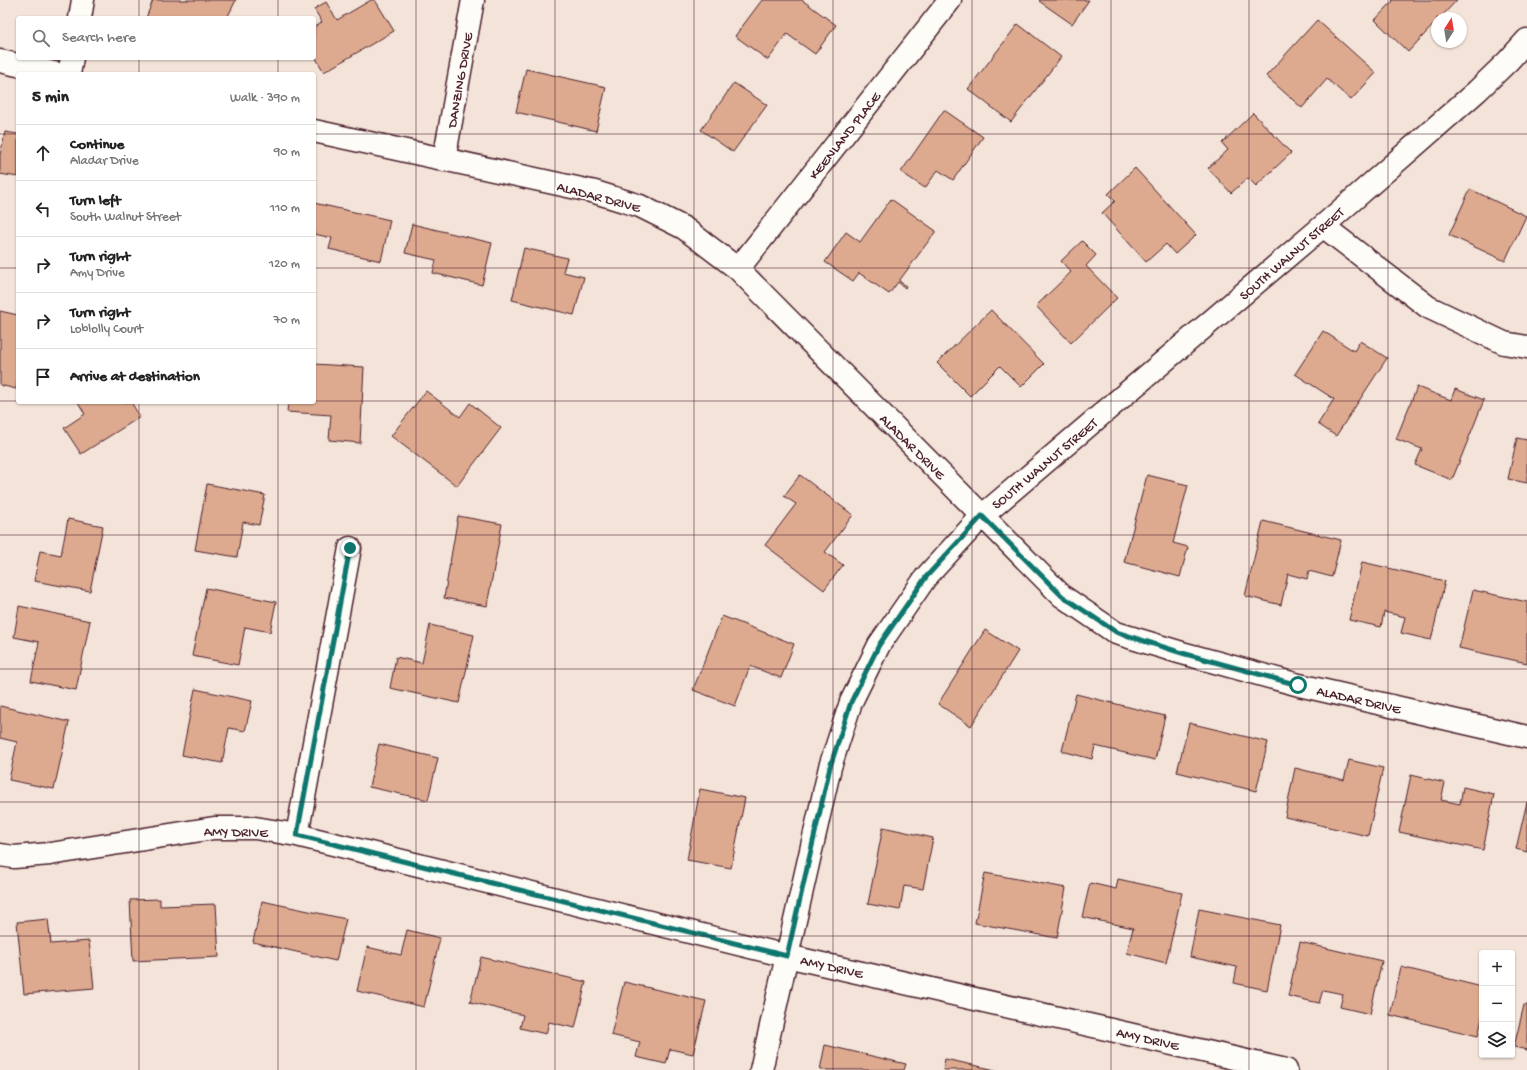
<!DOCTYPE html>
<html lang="en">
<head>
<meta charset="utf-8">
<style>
	body { margin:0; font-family:"Gochi Hand",sans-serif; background:#f2f2f2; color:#222 }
	.controls { position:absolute; right:12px; bottom:12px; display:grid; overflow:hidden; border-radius:4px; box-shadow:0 1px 3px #0004 }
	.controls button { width:36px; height:36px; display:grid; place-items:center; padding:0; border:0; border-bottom:1px solid #e0e0e0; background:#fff; color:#222; font:20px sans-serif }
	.compass { position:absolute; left:1431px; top:12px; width:36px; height:36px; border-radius:50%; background:#fff; box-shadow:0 1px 3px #0004; rotate:12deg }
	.stop { position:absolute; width:12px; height:12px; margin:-9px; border:3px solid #0f766e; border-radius:50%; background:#fff }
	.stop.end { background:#0f766e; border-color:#fff; box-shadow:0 1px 4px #0008 }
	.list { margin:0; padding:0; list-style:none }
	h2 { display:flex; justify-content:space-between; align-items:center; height:52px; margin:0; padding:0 16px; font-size:17px }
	h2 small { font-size:13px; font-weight:400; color:#767676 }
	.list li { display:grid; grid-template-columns:26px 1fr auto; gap:12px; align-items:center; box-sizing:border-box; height:56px; padding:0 16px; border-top:1px solid #e0e0e0 }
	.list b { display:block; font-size:15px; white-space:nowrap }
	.list p { margin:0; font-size:13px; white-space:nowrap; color:#767676 }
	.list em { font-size:13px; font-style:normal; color:#767676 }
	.icon { flex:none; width:22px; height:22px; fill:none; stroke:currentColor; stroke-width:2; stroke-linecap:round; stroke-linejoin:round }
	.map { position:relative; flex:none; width:1527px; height:1070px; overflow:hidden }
	.search { position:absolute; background:#fff; box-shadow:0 1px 3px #0004; left:16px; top:16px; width:300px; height:44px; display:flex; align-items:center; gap:10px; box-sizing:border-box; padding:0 14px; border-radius:4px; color:#767676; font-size:15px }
	.panel { position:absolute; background:#fff; box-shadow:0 1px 3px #0004; left:16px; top:72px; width:300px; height:332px; border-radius:4px }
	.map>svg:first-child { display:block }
	.building { fill:#ddaa90; stroke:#4a1f2b }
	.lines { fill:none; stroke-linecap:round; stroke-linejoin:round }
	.minor-casing { stroke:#4a1f2b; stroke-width:25 }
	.minor { stroke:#fdfcf7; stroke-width:22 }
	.route { stroke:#0f766e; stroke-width:5 }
	.grid { fill:none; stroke:#4a1f2b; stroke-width:1; stroke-opacity:0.55 }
	.labels { text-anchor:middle; stroke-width:3.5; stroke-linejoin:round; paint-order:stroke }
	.street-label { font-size:14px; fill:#4a1f2b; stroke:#fdfcf7 }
</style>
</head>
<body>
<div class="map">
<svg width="1527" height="1070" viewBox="0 0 1527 1070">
	<rect width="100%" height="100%" fill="#f3e3d8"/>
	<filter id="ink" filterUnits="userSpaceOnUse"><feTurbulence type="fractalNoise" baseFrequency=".025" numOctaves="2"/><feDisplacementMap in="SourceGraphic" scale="8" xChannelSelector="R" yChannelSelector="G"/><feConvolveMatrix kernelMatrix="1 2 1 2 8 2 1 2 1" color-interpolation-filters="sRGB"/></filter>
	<g filter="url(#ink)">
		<!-- building -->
		<path class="building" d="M153 0H236L227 18H146Z
			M371 0H375L394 31 324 72 314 55V27L322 22 314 9 326 2 337 20Z
			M762 0H802L836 25 815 54 787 34 768 60 735 36Z
			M1040 0H1089L1072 24 1039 1Z
			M1392 0H1457L1440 18H1437V21L1408 52 1375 20 1393 1Z
			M1317 20 1376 73 1351 100 1327 79 1302 108 1266 76Z
			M1018 24 1061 57 1011 122 968 89Z
			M526 69 606 87 596 131 516 112Z
			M734 83 767 105 733 152 701 130Z
			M944 110 983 137 953 180 938 170 925 188 901 172Z
			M1253 113 1291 153 1256 186 1248 178 1231 193 1208 168 1228 150 1222 143Z
			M5 132 18 134V177L0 174V155Z
			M1135 168 1196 235 1175 254 1166 244 1146 262 1102 213 1115 201 1108 194Z
			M1470 189 1526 216 1505 261 1449 235Z
			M891 199 936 231 899 281 906 286 905 288 898 282 889 294 859 273 853 281 825 262 846 232 860 242Z
			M314 203 390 220 381 261 329 249 332 238 314 234Z
			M412 224 492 243 482 285 433 273 436 260 405 253Z
			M1082 241 1096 255 1086 266 1117 298 1071 343 1036 306 1071 272 1061 261Z
			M524 248 567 258 563 272 584 277 574 315 512 300Z
			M991 310 1044 364 1021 387 1000 366 970 396 937 363Z
			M0 311 18 315V380L16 389 0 385Z
			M1323 331 1354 351 1360 341 1387 358 1336 436 1318 424 1334 399 1295 374Z
			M314 364 364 367 360 443 329 440 331 415 287 412 288 402H314Z
			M1417 387 1451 400 1455 389 1484 400 1452 480 1415 465 1422 449 1396 439Z
			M426 391 460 417 470 403 501 428 457 486 391 436Z
			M78 402H131L140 417 81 454 64 428 85 414Z
			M1517 438 1527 440V483L1508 479Z
			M800 475 853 515 825 552 843 565 824 590 765 545 796 504 784 496Z
			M1147 475 1188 485 1173 543 1188 547 1180 577 1124 562Z
			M207 484 265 495 259 525 243 522 237 557 195 550Z
			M458 516 502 524 487 606 444 598Z
			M68 519 103 526 90 591 34 581 40 551 61 555Z
			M1263 521 1341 540 1332 577 1309 571 1307 579 1288 574 1281 605 1245 596Z
			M1362 562 1445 581 1431 640 1401 633 1405 617 1384 612 1381 627 1349 620Z
			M206 588 276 602 270 632 245 627 238 665 192 656Z
			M1473 590 1527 602V663L1459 648Z
			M19 606 90 621 76 690 31 681 39 642 14 637Z
			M722 616 794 644 781 678 750 666 735 706 693 690Z
			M430 625 474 635 459 703 390 688 396 657 422 663Z
			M985 630 1018 651 971 726 938 704Z
			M195 689 252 701 245 731 229 728 222 763 182 755Z
			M1076 694 1165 716 1155 760 1095 746 1092 759 1062 751Z
			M0 706 69 722 54 789 9 780 17 742 0 738Z
			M1189 723 1268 742 1256 791 1177 772Z
			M379 744 438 758 428 800 369 787Z
			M1349 760 1383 768 1368 836 1285 817 1295 768 1344 780Z
			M1411 775 1445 783 1441 800 1460 804 1463 787 1494 794 1483 850 1399 832Z
			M700 789 745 798 731 868 687 860Z
			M1527 802V852L1516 849Z
			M883 827 933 838 923 889 904 886 900 910 868 904Z
			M985 873 1066 888 1057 938 975 923Z
			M1118 879 1182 893 1166 963 1127 953 1133 928 1082 917 1090 883 1116 889Z
			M160 899V906L216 904 219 957 133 961 130 900Z
			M262 901 346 919 336 961 253 942Z
			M1199 909 1280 925 1267 990 1234 983 1237 967 1190 957Z
			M48 919 51 944 89 941 94 988 24 994 17 922Z
			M407 930 440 938 424 1007 357 991 367 947 401 955Z
			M1300 942 1382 961 1370 1014 1340 1007 1343 994 1323 990 1319 1003 1288 996Z
			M481 957 586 982 575 1028 549 1022 546 1034 520 1028 523 1015 470 1002Z
			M1401 967 1482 987V1018L1478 1036 1390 1015Z
			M624 982 706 1001 693 1054 670 1049 666 1064 636 1057 640 1042 611 1035Z
			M1524 1005H1527V1050L1514 1047Z
			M825 1045 906 1064 904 1070H820Z
			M945 1059 996 1070H943Z"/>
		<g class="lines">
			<defs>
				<path id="minor" d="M80 18 83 0
					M0 61 58 74
					M69 74 72 58
					M314 131 595 192 640 206 684 228 738 269 1062 596 1116 633 1182 653 1299 685 1527 737
					M444 160 473 0
					M1323 226 1428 307 1504 343 1527 347
					M738 269 950 0
					M297 835 350 548
					M0 855 14 857 50 854 214 828H255L297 835 787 956 1286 1070
					M761 1070 830 767 851 702 879 645 926 577 982 516 1323 226 1477 91 1508 61 1527 40"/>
			</defs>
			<!-- minor casing -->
			<use href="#minor" class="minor-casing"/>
			<!-- minor -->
			<use href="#minor" class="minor"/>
		</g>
	</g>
	<g class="lines" filter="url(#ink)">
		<!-- route -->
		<path class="route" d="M350 548 297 835 787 956 830 767 851 702 879 645 926 577 982 516 1062 596 1116 632 1182 653 1298 685"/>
	</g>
	<!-- grid -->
	<path class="grid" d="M139 0V18M278 0V18M416 0V1070M555 0V1070M694 0V1070M833 0V1070M972 0V1070M1111 0V1070M1249 0V1070M1388 0V1070M139 58V74M278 58V74M0 134H18M314 134H1527M0 268H18M314 268H1527M0 401H18M314 401H1527M139 402V1070M278 402V1070M0 535H1527M0 669H1527M0 802H1527M0 936H1527"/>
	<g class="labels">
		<!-- street labels -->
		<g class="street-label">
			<text transform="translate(459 80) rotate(-80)" y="5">DANZING DRIVE</text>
			<text transform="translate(844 135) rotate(-52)" y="5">KEENLAND PLACE</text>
			<text transform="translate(599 196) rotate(15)" y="5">ALADAR DRIVE</text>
			<text transform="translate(1291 253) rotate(-41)" y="5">SOUTH WALNUT STREET</text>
			<text transform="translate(913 446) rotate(45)" y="5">ALADAR DRIVE</text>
			<text transform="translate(1044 463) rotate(-40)" y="5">SOUTH WALNUT STREET</text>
			<text transform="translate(1359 699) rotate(13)" y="5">ALADAR DRIVE</text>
			<text transform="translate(236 831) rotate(1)" y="5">AMY DRIVE</text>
			<text transform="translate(832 966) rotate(13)" y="5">AMY DRIVE</text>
			<text transform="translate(1148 1038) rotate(13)" y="5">AMY DRIVE</text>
		</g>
	</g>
</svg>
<div class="controls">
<button>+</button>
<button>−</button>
<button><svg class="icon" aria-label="layers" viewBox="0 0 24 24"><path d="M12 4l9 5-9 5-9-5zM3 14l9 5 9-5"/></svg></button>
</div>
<svg class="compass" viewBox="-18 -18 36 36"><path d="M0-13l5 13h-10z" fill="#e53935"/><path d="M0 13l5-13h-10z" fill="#767676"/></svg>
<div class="stop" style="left:1298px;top:685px"></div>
<div class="stop end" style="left:350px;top:548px"></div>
<div class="search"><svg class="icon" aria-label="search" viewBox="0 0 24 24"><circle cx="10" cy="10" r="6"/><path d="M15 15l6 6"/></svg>Search here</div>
<section class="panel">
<h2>5 min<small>Walk · 390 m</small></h2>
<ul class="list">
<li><svg class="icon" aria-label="ahead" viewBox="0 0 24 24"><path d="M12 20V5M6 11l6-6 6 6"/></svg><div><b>Continue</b><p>Aladar Drive</p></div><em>90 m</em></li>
<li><svg class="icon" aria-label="left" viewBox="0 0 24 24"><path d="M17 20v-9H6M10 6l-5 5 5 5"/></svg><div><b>Turn left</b><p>South Walnut Street</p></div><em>110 m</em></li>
<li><svg class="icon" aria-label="right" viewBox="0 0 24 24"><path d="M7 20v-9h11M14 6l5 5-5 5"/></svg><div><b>Turn right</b><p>Amy Drive</p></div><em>120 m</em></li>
<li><svg class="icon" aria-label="right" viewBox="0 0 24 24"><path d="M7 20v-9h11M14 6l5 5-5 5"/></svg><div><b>Turn right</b><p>Loblolly Court</p></div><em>70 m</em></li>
<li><svg class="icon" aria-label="arrive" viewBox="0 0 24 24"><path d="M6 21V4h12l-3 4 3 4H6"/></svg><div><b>Arrive at destination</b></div></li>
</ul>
</section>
</div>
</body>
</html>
